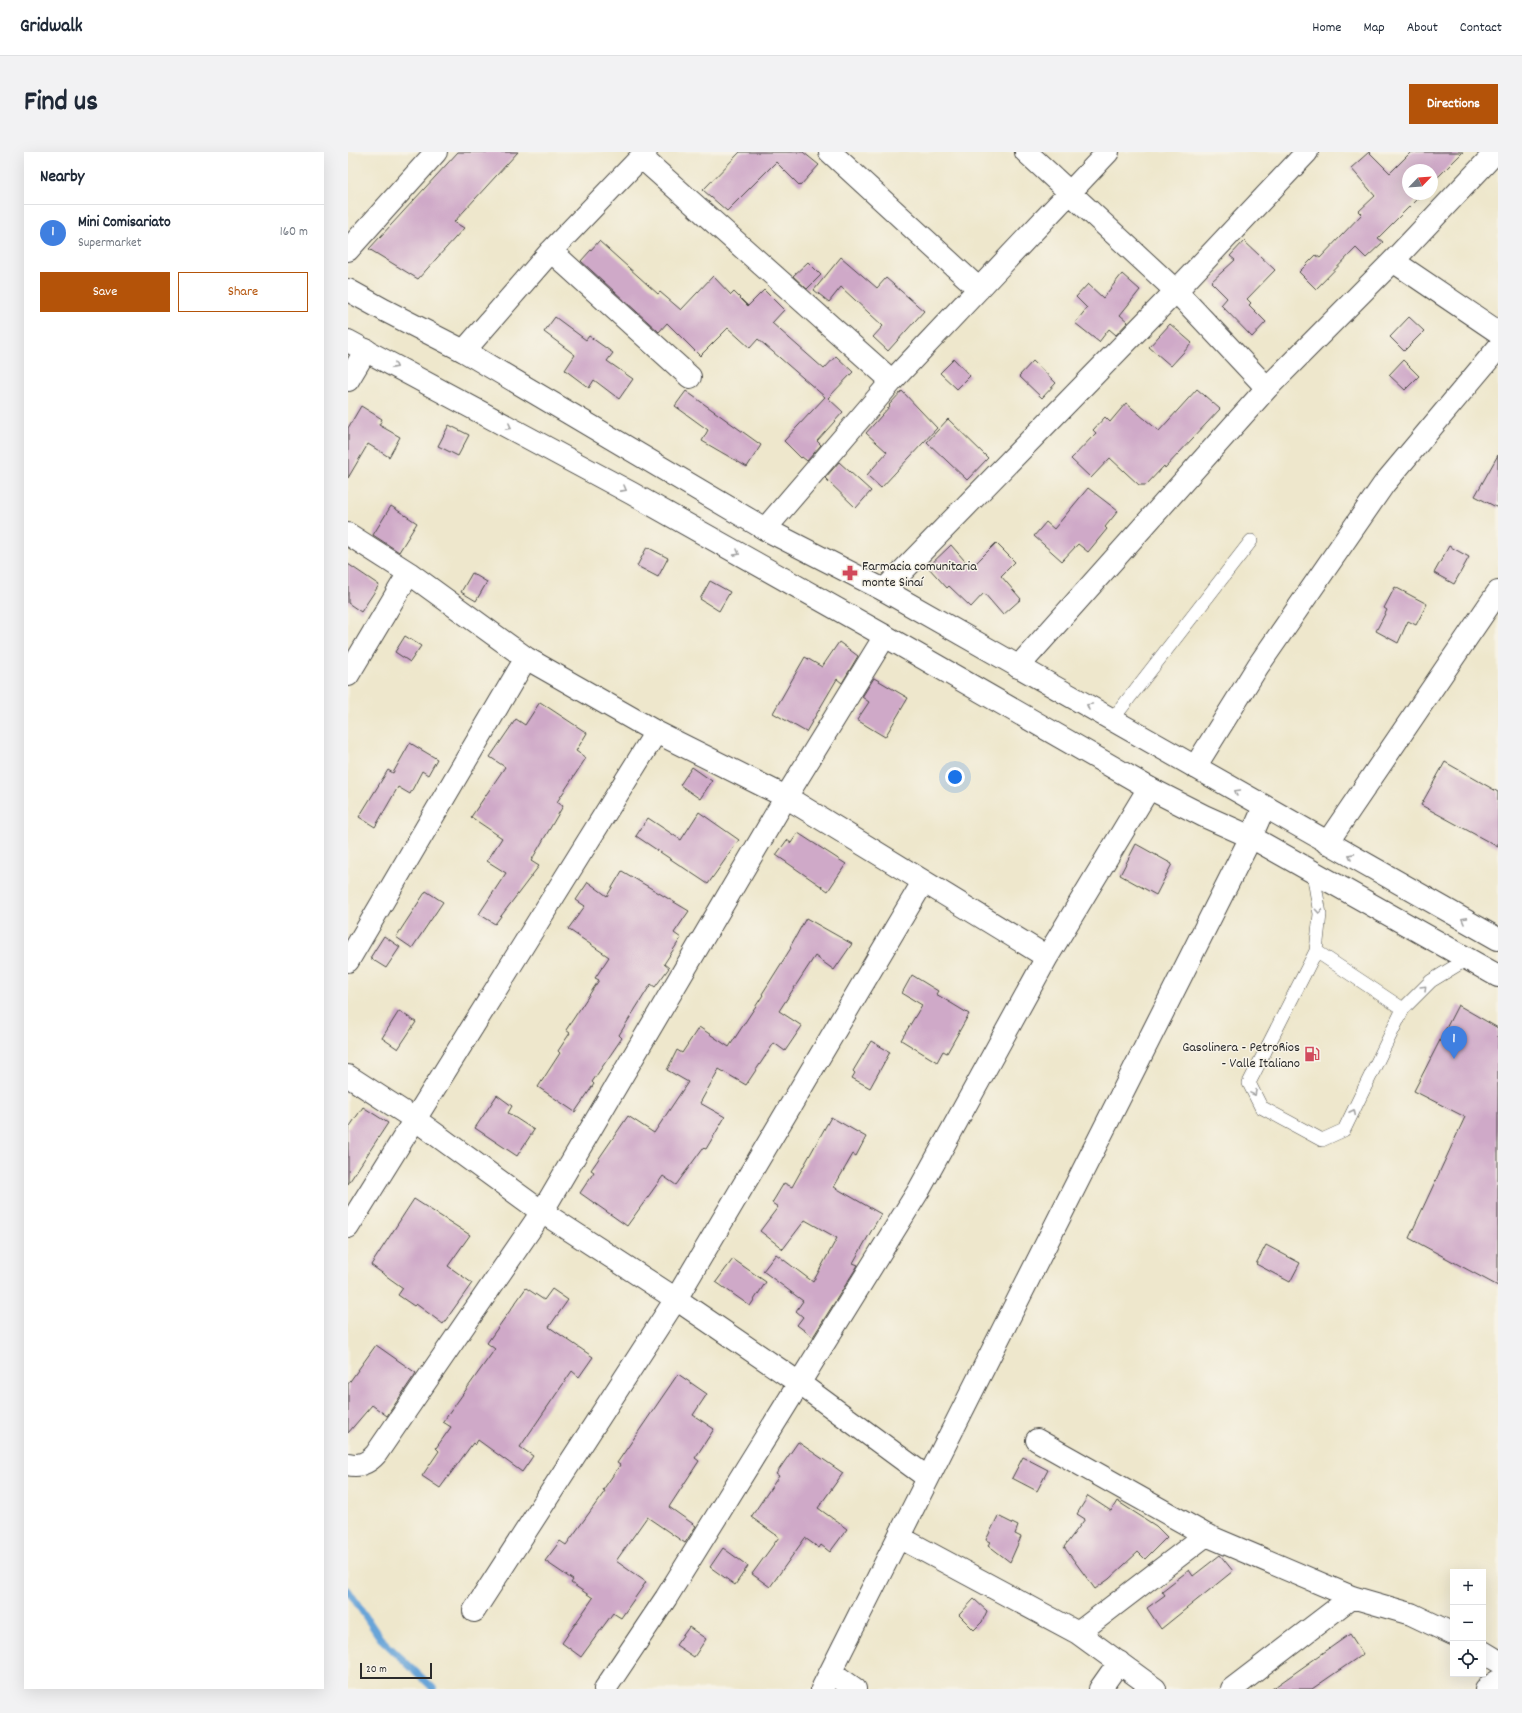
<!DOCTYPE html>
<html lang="en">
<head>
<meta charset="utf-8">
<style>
	body { margin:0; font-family:Dekko,sans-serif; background:#f2f2f3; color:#1f2937 }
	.controls { position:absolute; right:12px; bottom:12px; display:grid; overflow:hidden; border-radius:0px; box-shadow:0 4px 16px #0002 }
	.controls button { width:36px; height:36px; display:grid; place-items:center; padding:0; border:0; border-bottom:1px solid #e0e1e3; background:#fff; color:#1f2937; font:20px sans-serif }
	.compass { position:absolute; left:1054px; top:12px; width:36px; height:36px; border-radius:50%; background:#fff; box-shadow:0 4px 16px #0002; rotate:65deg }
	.scale { position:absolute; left:12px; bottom:10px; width:72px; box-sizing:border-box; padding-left:4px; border:2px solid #2b2b2b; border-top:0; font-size:11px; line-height:14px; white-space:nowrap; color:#2b2b2b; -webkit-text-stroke:3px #f7f3e8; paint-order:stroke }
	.you { position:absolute; left:607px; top:625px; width:14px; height:14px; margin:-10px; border:3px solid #fff; border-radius:50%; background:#1a73e8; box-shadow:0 0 0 6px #1a73e833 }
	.badge { display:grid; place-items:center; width:26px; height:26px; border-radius:50%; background:#b45309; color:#fff; font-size:13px; font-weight:700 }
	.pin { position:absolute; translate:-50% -33px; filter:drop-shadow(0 1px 2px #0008) }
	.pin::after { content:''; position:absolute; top:21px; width:14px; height:12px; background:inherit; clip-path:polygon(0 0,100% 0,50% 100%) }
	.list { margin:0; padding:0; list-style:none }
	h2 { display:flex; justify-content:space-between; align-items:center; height:52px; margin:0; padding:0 16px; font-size:17px }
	h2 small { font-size:13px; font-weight:400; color:#747a83 }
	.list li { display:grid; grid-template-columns:26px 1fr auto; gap:12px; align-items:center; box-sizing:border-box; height:56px; padding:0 16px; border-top:1px solid #e0e1e3 }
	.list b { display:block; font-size:15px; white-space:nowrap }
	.list p { margin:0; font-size:13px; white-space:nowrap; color:#747a83 }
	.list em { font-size:13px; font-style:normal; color:#747a83 }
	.actions { display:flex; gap:8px; padding:12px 16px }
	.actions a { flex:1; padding:9px 0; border:1px solid #b45309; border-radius:0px; text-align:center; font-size:14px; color:#b45309 }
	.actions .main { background:#b45309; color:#fff }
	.icon { flex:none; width:22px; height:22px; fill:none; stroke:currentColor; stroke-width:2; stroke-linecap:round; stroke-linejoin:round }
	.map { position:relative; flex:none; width:1150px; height:1537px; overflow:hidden; border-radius:0px }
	header { display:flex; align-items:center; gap:24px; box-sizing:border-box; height:56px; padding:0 20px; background:#fff; border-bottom:1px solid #e0e1e3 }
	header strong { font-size:19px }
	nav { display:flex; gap:22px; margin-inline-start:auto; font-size:14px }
	.intro { display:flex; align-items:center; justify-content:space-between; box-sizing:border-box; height:96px; padding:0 24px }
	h1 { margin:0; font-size:28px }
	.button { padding:10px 18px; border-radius:0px; background:#b45309; color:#fff; font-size:14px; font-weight:700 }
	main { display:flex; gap:24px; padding:0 24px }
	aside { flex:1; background:#fff; border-radius:0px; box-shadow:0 4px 16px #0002 }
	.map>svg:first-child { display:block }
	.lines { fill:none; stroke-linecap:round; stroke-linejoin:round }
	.stream { stroke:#67a4d8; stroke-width:7 }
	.building { fill:#cfa9c8 }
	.lane-casing { stroke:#484743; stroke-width:14 }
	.street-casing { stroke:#484743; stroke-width:24 }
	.secondary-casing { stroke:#484743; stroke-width:24 }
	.lane { stroke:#fff; stroke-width:13 }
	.street { stroke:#fff; stroke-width:22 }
	.secondary { stroke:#fff; stroke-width:22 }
	.oneway { stroke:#a0a0a0 }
	.labels { text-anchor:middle; stroke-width:3; stroke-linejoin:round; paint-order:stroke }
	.poi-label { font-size:14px; fill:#2b2b2b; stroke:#f7f3e8; text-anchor:start }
</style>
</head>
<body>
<header>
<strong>Gridwalk</strong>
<nav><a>Home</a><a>Map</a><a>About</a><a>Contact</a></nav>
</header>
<div class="intro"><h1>Find us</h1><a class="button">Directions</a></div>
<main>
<aside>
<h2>Nearby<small></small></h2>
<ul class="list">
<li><span class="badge" style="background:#3f7fe0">1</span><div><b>Mini Comisariato</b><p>Supermarket</p></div><em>160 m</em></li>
</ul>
<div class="actions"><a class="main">Save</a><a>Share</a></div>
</aside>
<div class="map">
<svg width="1150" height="1537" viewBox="0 0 1150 1537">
	<rect width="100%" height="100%" fill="#f7f3e8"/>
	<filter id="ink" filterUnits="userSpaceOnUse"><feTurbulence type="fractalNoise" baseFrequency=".025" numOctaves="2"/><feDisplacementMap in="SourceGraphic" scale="8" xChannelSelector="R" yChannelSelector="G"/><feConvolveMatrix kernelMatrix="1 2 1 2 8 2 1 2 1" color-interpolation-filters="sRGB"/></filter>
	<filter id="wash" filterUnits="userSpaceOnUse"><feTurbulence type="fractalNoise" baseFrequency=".012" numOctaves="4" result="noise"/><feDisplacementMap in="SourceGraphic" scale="16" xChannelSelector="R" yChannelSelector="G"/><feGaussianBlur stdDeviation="0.9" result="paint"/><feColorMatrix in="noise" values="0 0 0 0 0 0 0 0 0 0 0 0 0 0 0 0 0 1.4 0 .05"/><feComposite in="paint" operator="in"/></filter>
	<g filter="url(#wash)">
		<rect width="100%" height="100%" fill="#eee7cc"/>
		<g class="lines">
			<!-- stream -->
			<path class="stream" d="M0 1438 32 1486 86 1537"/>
		</g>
		<g id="blocks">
			<!-- building -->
			<path class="building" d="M110 0H170L106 70 116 76 70 127 21 97Z
				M392 0H455L471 13 452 34 428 10 379 59 355 38Z
				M1021 0 1042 21 1063 0H1115L1084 31V18H1060V42H1074L1030 86 1035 90 1018 106 1008 96 968 137 951 120 968 103 972 106 1014 62 1011 59 1027 44 1003 16Z
				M251 89 310 142 312 140 333 158 365 124 383 143 386 140 400 154 416 138 436 158 424 171 476 217 488 204 505 220 480 246 495 260 469 289 473 293 459 309 454 305 453 306 436 289 477 245 410 187 402 196 380 176 352 204 319 171 311 180 233 109Z
				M896 89 927 118 899 147 903 151 901 153 918 170 904 185 873 153 879 146 863 130 887 108 882 104Z
				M493 105 529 136 538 126 576 159 540 199 525 185 535 174 493 135 481 150 466 138Z
				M460 110 473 123 459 137 445 124Z
				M774 122 792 138 772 163 780 170 768 183 761 177 751 190 727 171 739 156 728 145 740 132 755 146Z
				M207 165 238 188 241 184 265 201 259 209 285 227 271 247 246 228 241 236 217 218 227 203 196 180Z
				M1061 165 1076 179 1056 199 1042 185Z
				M822 172 844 191 823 214 801 195Z
				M606 207 622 224 609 237 592 221Z
				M1055 208 1071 224 1057 238 1041 223Z
				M685 209 708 231 694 246 671 224Z
				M849 237 872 257 817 316 816 314 798 333H791L762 306 743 326 723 307 748 281 745 278 757 265 762 270 778 251 811 279Z
				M338 239 413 293 399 315 354 289 360 278 327 254Z
				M554 239 589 276 533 336 519 323 539 300 518 281 542 254 541 253Z
				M13 254 34 267 31 273 52 285 41 305 20 292 0 326V276Z
				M600 267 640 306 619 328 579 290Z
				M101 273 121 283 110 304 90 294Z
				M1150 303V356L1127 344Z
				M491 310 523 339 508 356 477 326Z
				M740 336 770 359 757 375 759 377 740 400 730 392 714 409 686 384 698 370 706 377Z
				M43 354 69 371 51 400 25 383Z
				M648 391 667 410 653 424 673 447 655 463 636 441 623 455 601 434 599 436 580 415 603 393 623 416Z
				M1101 394 1121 405 1106 432 1086 421Z
				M299 395 320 406 310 425 289 414Z
				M0 412 31 433 13 460 0 451Z
				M124 421 139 430 128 449 113 440Z
				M362 429 382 440 371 459 352 447Z
				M1047 435 1079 452 1068 473 1060 469 1050 491 1028 479 1039 458 1036 456Z
				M57 484 73 494 62 510 47 500Z
				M491 490 510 504 494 531 489 527 458 580 425 561 457 505 474 515Z
				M526 526 560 546 537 585 509 568 521 550 514 545Z
				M192 550 239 581 228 599 238 606 209 650 215 654 183 709 191 714 147 772 131 762 158 721 139 709 154 686 123 665 157 615 142 605 168 567 177 573Z
				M62 591 89 607 80 623 74 619 62 642 50 635 27 675 11 665 40 618 45 621Z
				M1097 610 1150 640V695L1073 653Z
				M344 615 364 629 352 647 332 633Z
				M351 660 391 688 360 732 288 684 300 666 333 688Z
				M450 681 498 712 480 739 428 703 439 688 443 691Z
				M788 692 824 712 808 743 772 723Z
				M274 719 341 759 326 781 333 786 316 812 321 816 307 835 303 832 271 883 274 886 244 930 246 932 227 960 190 935 212 901 210 899 222 881 218 878 251 828 247 826 261 805 220 777 237 754 228 748 240 730 259 744Z
				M78 739 95 750 64 796 48 785Z
				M458 766 504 792 486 818 467 804 431 859 454 874 437 899 426 891 398 933 371 917 352 951 377 965 358 997 355 996 328 1033 315 1024 279 1074 232 1041 246 1020 243 1018 280 964 306 981 340 930 319 918 329 898 334 901 351 875 381 895 415 843 414 842 443 796 442 795Z
				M36 784 52 795 38 816 22 806Z
				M564 823 590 839 588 842 621 862 599 901 595 899 589 910 553 888 574 853 554 841Z
				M1110 853 1150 876V1134L1061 1086 1117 965 1066 939Z
				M51 859 68 870 50 897 34 886Z
				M523 889 542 900 522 936 504 926 507 921 505 919Z
				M149 943 164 954 160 961 186 978 169 1004 127 976Z
				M15 955 40 971 0 1032V977Z
				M483 965 518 985 508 1004 505 1002 486 1035 533 1062 505 1111 510 1113 465 1185 449 1173 455 1165 448 1159 455 1149 415 1119 428 1102 465 1130 489 1086 457 1068 435 1097 412 1079 430 1055 424 1051 436 1031 444 1035Z
				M66 1047 122 1083 100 1114 124 1131 95 1172 68 1152 66 1154 50 1143 55 1136 23 1113Z
				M918 1093 952 1111 942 1130 908 1112Z
				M385 1107 418 1130 402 1154 368 1130Z
				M178 1136 196 1148 204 1137 220 1148 201 1175 245 1205 231 1225 224 1219 172 1295 185 1304 174 1320 130 1288 127 1293 125 1291 92 1336 74 1324 91 1299 88 1296 103 1275 95 1270 147 1197 139 1191Z
				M28 1193 68 1221 39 1264 24 1253 0 1281V1232Z
				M330 1222 359 1242 345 1263 366 1277 347 1306 351 1309 321 1355 348 1374 337 1391 299 1365 268 1409 298 1430 273 1466 265 1461 233 1505 214 1491 245 1446 223 1431 225 1428 197 1409 212 1389 218 1393 257 1339 255 1338 272 1313 269 1311Z
				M450 1290 495 1321 470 1356 499 1377 482 1400 473 1393 471 1396 457 1386 422 1435 404 1422 431 1385 403 1365 431 1324 428 1322Z
				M675 1305 700 1318 689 1339 664 1326Z
				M740 1344 763 1359 769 1349 808 1374 819 1385 797 1407 790 1400 761 1427 747 1437 716 1395 737 1367 729 1362Z
				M650 1364 670 1374 667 1382 673 1385 662 1410 640 1393 642 1390 638 1388Z
				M375 1396 400 1414 387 1433 362 1415Z
				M872 1403 885 1419 813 1477 799 1456 817 1443 814 1439 841 1418 845 1424Z
				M626 1447 639 1459 634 1470 626 1478 611 1463Z
				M341 1475 358 1487 346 1505 328 1493Z
				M1002 1482 1015 1502 964 1537H924Z"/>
		</g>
	</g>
	<g filter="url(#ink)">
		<use href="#blocks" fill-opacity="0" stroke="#484743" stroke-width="1"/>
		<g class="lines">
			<defs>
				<path id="lane" d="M764 568 903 389
					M965 721 972 762 968 799 901 931 913 955 974 988 996 978 1055 857 1083 829 1119 807
					M968 799 1055 857"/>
				<path id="street" d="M482 0 631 137
					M678 0 828 139 919 236
					M293 5 544 229
					M0 98 88 0
					M203 99 342 225
					M1045 109 1150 180
					M116 199 203 99 298 0
					M0 228 18 198
					M417 377 544 229 760 0
					M0 382 61 421 178 506 308 580 438 645 699 805
					M536 438 828 139 959 0
					M670 515 919 236 1045 109 1148 0
					M0 523 61 421
					M847 615 910 514 1036 332 1150 196
					M979 691 1150 440
					M0 809 178 506
					M0 924 68 968 194 1060 328 1147 451 1231 580 1326
					M0 1075 308 580
					M689 1288 858 1383 1004 1445 1063 1462 1105 1482
					M0 1312C12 1315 20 1311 28 1302L194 1060 438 645 537 484
					M551 1385 730 1481 807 1537
					M126 1459 328 1147 575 730
					M730 1481 858 1383
					M1135 1500 1150 1509
					M483 1520 507 1537
					M257 1537 318 1446 571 1038 699 805 801 636
					M474 1537 903 685 916 655
					M752 1537 771 1510
					M884 1537 1004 1445
					M1138 1537 1150 1529"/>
				<path id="secondary" d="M0 138 36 158 116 199 417 377 536 438 1150 787
					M0 189 283 341 537 484 801 636 856 664 903 685 1150 824"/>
			</defs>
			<!-- lane casing -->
			<use href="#lane" class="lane-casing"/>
			<!-- street casing -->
			<use href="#street" class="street-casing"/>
			<!-- secondary casing -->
			<use href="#secondary" class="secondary-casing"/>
			<!-- lane -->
			<use href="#lane" class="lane"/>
			<!-- street -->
			<use href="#street" class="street"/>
			<!-- secondary -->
			<use href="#secondary" class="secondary"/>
		</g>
		<!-- one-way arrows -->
		<defs><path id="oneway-chevron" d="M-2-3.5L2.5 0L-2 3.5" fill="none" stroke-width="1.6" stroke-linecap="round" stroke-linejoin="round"/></defs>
		<g class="oneway">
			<use href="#oneway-chevron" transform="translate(47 214) rotate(28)"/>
			<use href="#oneway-chevron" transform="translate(161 275) rotate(28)"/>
			<use href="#oneway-chevron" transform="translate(276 337) rotate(29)"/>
			<use href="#oneway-chevron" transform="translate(389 401) rotate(29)"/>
			<use href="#oneway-chevron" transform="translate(741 554) rotate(-150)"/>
			<use href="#oneway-chevron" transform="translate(889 640) rotate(-150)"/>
			<use href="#oneway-chevron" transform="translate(1003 704) rotate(-151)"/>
			<use href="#oneway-chevron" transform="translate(971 759) rotate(85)"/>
			<use href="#oneway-chevron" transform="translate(1116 768) rotate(-151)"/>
			<use href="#oneway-chevron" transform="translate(1076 836) rotate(-45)"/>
			<use href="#oneway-chevron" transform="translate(906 941) rotate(62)"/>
			<use href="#oneway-chevron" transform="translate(1005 960) rotate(-64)"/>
		</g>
	</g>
	<!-- icons -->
	<defs>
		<symbol id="pharmacy-bare" viewBox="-9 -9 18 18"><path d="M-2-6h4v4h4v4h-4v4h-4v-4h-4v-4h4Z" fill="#d1495b" stroke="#f7f3e8" stroke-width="2.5" paint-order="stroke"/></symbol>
		<symbol id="fuel-bare" viewBox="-9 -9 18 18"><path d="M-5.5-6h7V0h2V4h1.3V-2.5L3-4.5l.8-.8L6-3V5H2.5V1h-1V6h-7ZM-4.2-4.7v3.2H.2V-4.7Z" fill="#d1495b" stroke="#f7f3e8" stroke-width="2.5" paint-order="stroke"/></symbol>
	</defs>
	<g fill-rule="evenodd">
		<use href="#pharmacy-bare" x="491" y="410" width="22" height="22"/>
		<use href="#fuel-bare" x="953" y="891" width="22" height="22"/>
	</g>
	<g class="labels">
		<!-- poi labels -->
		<g class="poi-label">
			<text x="514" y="418">Farmacia comunitaria<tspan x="514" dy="16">monte Sinaí</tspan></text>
			<text x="952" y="899" text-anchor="end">Gasolinera - PetroRios<tspan x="952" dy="16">- Valle Italiano</tspan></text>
		</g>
	</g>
</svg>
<div class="controls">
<button>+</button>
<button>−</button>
<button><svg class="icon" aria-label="locate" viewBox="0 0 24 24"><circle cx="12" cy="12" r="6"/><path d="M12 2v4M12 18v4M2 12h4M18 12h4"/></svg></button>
</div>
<svg class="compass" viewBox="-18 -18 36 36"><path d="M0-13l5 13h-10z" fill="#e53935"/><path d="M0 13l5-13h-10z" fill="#747a83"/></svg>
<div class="scale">20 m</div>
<div class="you"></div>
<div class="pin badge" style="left:1106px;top:907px;background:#3f7fe0">1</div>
</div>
</main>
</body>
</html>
